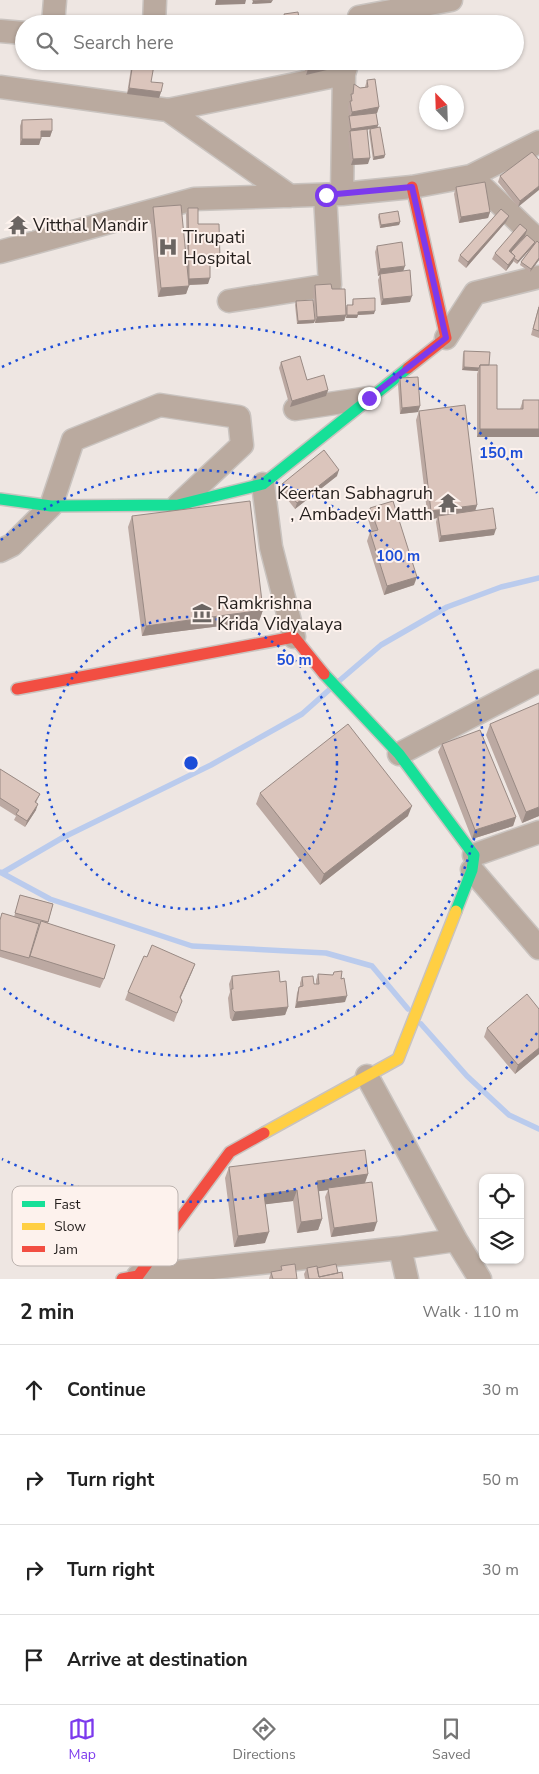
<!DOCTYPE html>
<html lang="en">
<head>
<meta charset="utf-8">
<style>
	body { margin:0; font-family:"Nunito Sans",sans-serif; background:#f2f2f2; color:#222 }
	.controls { position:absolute; right:15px; bottom:15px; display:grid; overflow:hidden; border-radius:10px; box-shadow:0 1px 4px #0004 }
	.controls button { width:45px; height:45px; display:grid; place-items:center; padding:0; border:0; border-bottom:1px solid #e0e0e0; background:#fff; color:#222; font:25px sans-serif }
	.compass { position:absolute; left:419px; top:85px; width:45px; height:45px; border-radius:50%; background:#fff; box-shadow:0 1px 4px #0004; rotate:337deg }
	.stop { position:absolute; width:15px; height:15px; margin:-11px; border:4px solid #7c3aed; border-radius:50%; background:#fff }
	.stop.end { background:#7c3aed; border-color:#fff; box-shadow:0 1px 5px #0008 }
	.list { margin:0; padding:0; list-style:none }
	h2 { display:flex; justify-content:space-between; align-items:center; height:65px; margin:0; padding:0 20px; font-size:21px }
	h2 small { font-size:16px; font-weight:400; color:#767676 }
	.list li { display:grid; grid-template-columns:32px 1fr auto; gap:15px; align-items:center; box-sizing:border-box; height:90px; padding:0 20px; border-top:1px solid #e0e0e0 }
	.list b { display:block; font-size:19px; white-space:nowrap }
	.list em { font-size:16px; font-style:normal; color:#767676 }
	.icon { flex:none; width:28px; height:28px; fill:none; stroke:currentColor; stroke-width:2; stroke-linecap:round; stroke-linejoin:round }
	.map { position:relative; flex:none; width:539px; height:1279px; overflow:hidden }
	.search { position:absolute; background:#fff; box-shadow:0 1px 4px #0004; left:15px; right:15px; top:15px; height:55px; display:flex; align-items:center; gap:12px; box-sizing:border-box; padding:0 18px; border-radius:28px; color:#767676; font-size:19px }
	.sheet { height:425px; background:#fff }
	nav { display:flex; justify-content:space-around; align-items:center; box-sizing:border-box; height:70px; border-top:1px solid #e0e0e0; background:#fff; font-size:14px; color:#767676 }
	nav a { display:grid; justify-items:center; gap:2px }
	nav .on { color:#7c3aed }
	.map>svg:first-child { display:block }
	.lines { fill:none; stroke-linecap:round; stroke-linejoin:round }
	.stream { stroke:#bacbed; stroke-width:5.5 }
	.street-casing { stroke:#c9c3bf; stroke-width:25 }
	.fast-casing { stroke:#c9c3bf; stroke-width:14 }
	.slow-casing { stroke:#c9c3bf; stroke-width:14 }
	.jam-casing { stroke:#c9c3bf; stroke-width:14 }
	.street { stroke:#baaa9f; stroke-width:22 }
	.fast { stroke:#16e098; stroke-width:11 }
	.slow { stroke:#ffcf43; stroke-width:11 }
	.jam { stroke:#f24e42; stroke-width:11 }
	.wall { fill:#bca9a2; fill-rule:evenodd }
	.shaded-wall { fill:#998a84 }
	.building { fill:#dbc5bc; stroke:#998a84 }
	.route { stroke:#7c3aed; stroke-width:6 }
	.ring { fill:none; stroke:#1d4ed8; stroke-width:2.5; stroke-dasharray:2.5 5 }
	.labels { text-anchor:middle; stroke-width:4; stroke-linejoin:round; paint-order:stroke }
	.poi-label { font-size:18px; fill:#241f1d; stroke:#fdf2ed; text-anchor:start }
	.key { fill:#fdf2ed; stroke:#bcb3af; stroke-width:1 }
	.key-label { font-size:14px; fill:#241f1d }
	.centre { fill:#1d4ed8; stroke:#fdf2ed; stroke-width:2.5 }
	.ring-label { font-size:15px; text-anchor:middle; font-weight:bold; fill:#1d4ed8; stroke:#fdf2ed; stroke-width:4; stroke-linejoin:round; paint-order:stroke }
</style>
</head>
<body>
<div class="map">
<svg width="539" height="1279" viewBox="0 0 539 1279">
	<rect width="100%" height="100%" fill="#eee6e2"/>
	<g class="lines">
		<!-- stream -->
		<path class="stream" d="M339 681 381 645 447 607 501 587 539 578
			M0 872 50 899 192 946 326 953 372 966 408 1009
			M2 873 62 838 211 765 302 714 329 690
			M421 1024 467 1076 509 1115 539 1129"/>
		<defs>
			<path id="street" d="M359 17 451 0
				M53 24 55 0
				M154 24 155 0
				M0 31 24 33
				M0 87 168 110 290 196
				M168 110 344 74
				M471 176 539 241
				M342 194 344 74 348 61
				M0 252 194 199 342 194 412 187 471 176 539 142
				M229 301 330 285 325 195
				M446 338 475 293 539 277
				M295 409 369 398
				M263 484 271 547 294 637
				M0 551 12 545 51 506 73 440 160 405 239 417 242 445 178 505
				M399 754 539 681
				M474 855 539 832
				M472 870 539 948
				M367 1076 456 1240 480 1279
				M400 1248 407 1279
				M138 1276 400 1248 456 1240"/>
			<path id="fast" d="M0 499 51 506 178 505 263 484 408 368
				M324 674 399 754 474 855 472 870 456 911"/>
			<path id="slow" d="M264 1133 398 1059 456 911"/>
			<path id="jam" d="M408 368 446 338 412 187
				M17 689 294 637 324 674
				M122 1279 138 1276 230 1152 264 1133"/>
		</defs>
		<!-- street casing -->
		<use href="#street" class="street-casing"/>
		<!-- fast casing -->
		<use href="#fast" class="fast-casing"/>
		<!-- slow casing -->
		<use href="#slow" class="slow-casing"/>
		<!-- jam casing -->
		<use href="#jam" class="jam-casing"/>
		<!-- street -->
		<use href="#street" class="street"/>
		<!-- fast -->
		<use href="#fast" class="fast"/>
		<!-- slow -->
		<use href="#slow" class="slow"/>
		<!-- jam -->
		<use href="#jam" class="jam"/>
	</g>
	<!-- wall -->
	<path class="wall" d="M303 61H333L331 69 306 75Z
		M133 62 161 92 159 98 127 94 131 68Z
		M367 80 379 107 377 113H376L378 125 377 128 385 155 384 158 373 160 369 132 370 129 367 130 368 164 351 165 348 137 350 132 348 119 349 116 348 107 354 84 360 88 365 87Z
		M22 120 52 131 50 137H41L39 145H20V126Z
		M539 160 518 207 498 182 500 176Z
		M456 187 490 212 488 218 459 223 454 194Z
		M153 207 187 262 186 214 188 208 198 224 217 265H210L208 284 189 285 186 294 158 297 150 216Z
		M379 214 400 222 399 225 380 228 378 217Z
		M509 216 506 222 466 268 458 261 460 255Z
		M527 230 525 236 511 252 539 243V260L530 272 520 265 521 262 533 245 517 264 513 261 506 271 492 259 495 253Z
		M377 246 403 271 410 302 381 305 378 280 380 275 378 276 375 252Z
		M315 285 332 289 346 308 347 305H352L353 299 374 314 358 315 357 318H346V316L344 321 315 323 313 291Z
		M296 301 315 320 314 323 297 324 295 305Z
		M539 305V338L531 335Z
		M464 351 489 365 497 409H520L523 400H539V437H477V374L478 371 462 370 463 354Z
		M281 362 307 380 328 390 326 396 290 407 279 368Z
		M400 378 420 406 418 412 400 414 398 384Z
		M419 411 477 505 475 511 494 535 439 542 436 522 437 518 428 520 416 420Z
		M337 476 295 509 280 490 282 484Z
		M370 508 414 585 384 595 367 541 370 532H372L367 516Z
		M132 516 263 610 259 621 142 636 128 527Z
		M490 724 539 816 522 823 486 735Z
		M442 744 516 817 513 826 472 839 438 752Z
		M0 769 40 794 36 803V810L25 827 14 820 16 816 0 806Z
		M260 793 408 816 320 885 256 804Z
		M20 895 53 904 48 923 104 979 100 988 0 957V919L14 917ZM38 926H39L31 950Z
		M147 957 195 964 180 998 182 1001 174 1022 125 1000 128 992Z
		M318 974 341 979 345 1002 295 1008 297 993 299 987H300V983L302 977 314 984H316V980Z
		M232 976 280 982 288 1007 285 1015 232 1021 230 1018 228 998 230 992 229 984Z
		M539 1009V1054L515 1074 484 1037 487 1028Z
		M229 1167 368 1174 365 1183 374 1231 331 1237 325 1197 328 1190 319 1191 322 1219 318 1230 297 1233 293 1201 265 1204V1243L234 1247 225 1178Z
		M281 1266 297 1279H269L271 1272 279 1271Z
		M307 1268H317L338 1273 343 1279H305L304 1274Z"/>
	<!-- shaded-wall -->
	<path class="shaded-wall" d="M216 0H246L245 4 215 5Z
		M273 0 271 3 252 4 253 1Z
		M334 63 331 69 306 75 308 69Z
		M129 88 161 92 159 98 127 94Z
		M379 107 377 113 350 118 352 112Z
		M378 125 377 128 349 132 351 129Z
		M41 131H52L50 137H39Z
		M22 139H41L39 145H20Z
		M385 155 384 158 373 160 374 157Z
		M370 158 368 164 351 165 353 159Z
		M539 186V190L518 207 520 201Z
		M490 212 488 218 459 223 461 217Z
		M509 216 506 222 466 268 468 262Z
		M400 222 399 225 380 228 381 225Z
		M527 230 525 236 507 257 509 251Z
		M535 242 534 245 517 264 518 261Z
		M515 256 513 262 506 271 508 265Z
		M539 258V260L530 272 531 269Z
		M210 259H220L217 265H208Z
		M405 266 403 272 380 274V275L378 276 380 269Z
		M210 278 208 284 187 285 189 279Z
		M189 286 186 294 158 297 161 288Z
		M412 296 410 302 381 305 383 299Z
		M375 311 374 314 358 315 357 318H346L347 315 358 312Z
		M346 315 344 321 315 323 317 317Z
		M315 320 314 323 297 324 298 321Z
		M464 367 479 368 478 371 462 370Z
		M328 390 326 396 290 407 292 401Z
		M420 406 418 412 400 414 402 408Z
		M480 429H539V437H477Z
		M339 470 337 476 295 509 297 503Z
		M477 505 474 514 438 516 437 518 428 520 431 511Z
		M496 529 494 535 439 542 441 536Z
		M417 577 414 585 384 595 387 586Z
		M263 610 259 621 142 636 146 626Z
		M38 804 36 810 25 827 27 821Z
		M412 806 408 816 320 885 324 874Z
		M539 807V816L522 823 526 812Z
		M516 817 513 826 472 839 475 830Z
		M195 964 192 972 177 1006 180 997Z
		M347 996 345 1002 295 1008 297 1002Z
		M288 1007 285 1015 232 1021 235 1012Z
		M539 1048V1054L515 1074 518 1065Z
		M368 1174 364 1185 328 1188V1190L313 1192 317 1181Z
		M297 1190 293 1201 260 1205 264 1194Z
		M322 1219 318 1230 297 1233 301 1222Z
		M377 1222 374 1231 331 1237 334 1228Z
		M269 1232 265 1243 234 1247 238 1236Z"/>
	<!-- building -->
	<path class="building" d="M253 0H270L253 1Z
		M298 12 300 24H274L273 20 285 18 284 14Z
		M306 61H333L334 63 308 69Z
		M133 62 154 65 151 82 163 83 161 92 129 88Z
		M375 79 379 107 352 112 350 101H352L351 94H353L354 84 360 88 368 87 367 80Z
		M376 113 378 125 351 129 349 116Z
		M52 119V131H41V139H22V120Z
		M380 127 385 155 374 157 370 129Z
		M367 129 370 158 353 159 350 131Z
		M532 152 539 160V186L520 201 500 176Z
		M485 182 490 212 461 217 456 187Z
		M181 205 189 286 161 288 153 207Z
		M188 208H198V224H219L220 259H210V278L189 279Z
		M501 209 509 216 468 262 460 255Z
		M398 211 400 222 381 225 379 214Z
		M520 224 527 230 509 251 515 256 508 265 495 253Z
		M527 235 535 242 518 261 514 258 515 256 511 252Z
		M537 241 539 243V258L531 269 521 262Z
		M402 242 405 266 380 269 377 246Z
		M410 270 412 296 383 299 380 274Z
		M331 284 332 289H345L346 315 317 317 315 285Z
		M375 298V311L358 312V315H347V305H353V299Z
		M313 300 315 320 298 321 296 301Z
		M539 307V331L533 329Z
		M464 351 490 352 489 365H480L479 368 464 367Z
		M300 356 307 380 324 375 328 390 292 401 281 362Z
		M480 365H497V409H523V400H539V429H480Z
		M418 377 420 406 402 408 400 378Z
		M465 405 477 505 431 511 419 411Z
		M324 450 339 470 297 503 282 484Z
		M250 501 263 610 146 626 132 516Z
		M393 501 417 577 387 586 370 532 378 530 370 508Z
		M493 508 496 529 441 536 438 516Z
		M539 703V807L526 812 490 724Z
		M348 724 412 806 324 874 260 793Z
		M480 730 516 817 475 830 442 744Z
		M0 769 40 794 35 802 38 804 27 821 16 814 19 810 0 798Z
		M20 895 53 904 48 922 15 913Z
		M2 913 39 924 29 958 0 950V920Z
		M41 921 115 945 104 979 30 956Z
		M152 945 195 964 180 997 182 1001 177 1013 128 992 144 956 147 957Z
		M279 971 280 982 286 981 288 1007 235 1012 233 1010 231 989H233L232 976Z
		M342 971 341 979 344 978 347 996 297 1002 299 987 303 986 302 977 313 976 314 984H319L318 974 333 975 334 972Z
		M527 994 539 1009V1048L518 1065 487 1028Z
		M365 1150 368 1174 317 1181 322 1219 301 1222 297 1190 264 1194 269 1232 238 1236 229 1167Z
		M372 1182 377 1222 334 1228 328 1188Z
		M295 1264 297 1279H273L271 1272 282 1270 281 1266Z
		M336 1264 338 1273 319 1277 317 1268Z
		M317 1266 319 1277 342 1272 343 1279H309L307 1268Z"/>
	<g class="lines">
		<!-- route -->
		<path class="route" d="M326 195 412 187 446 338 369 398"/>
	</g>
	<!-- distance rings -->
	<g class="ring">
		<circle cx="191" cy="763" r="146"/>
		<path d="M1 540A293 293 0 1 1 1 986"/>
		<path d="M537 1033A439 439 0 0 1 2 1159M2 367A439 439 0 0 1 537 493"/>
	</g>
	<!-- icons -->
	<defs>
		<symbol id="temple-bare" viewBox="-9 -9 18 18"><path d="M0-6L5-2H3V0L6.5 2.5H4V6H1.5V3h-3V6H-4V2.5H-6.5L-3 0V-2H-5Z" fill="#6b6562" stroke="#fdf2ed" stroke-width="2.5" paint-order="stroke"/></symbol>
		<symbol id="hospital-bare" viewBox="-9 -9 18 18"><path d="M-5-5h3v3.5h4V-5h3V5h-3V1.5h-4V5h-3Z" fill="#6b6562" stroke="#fdf2ed" stroke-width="2.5" paint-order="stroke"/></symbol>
		<symbol id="museum-bare" viewBox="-9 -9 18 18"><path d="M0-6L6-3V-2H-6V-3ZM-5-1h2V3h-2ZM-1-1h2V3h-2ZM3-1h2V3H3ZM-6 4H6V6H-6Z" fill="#6b6562" stroke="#fdf2ed" stroke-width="2.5" paint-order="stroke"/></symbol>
	</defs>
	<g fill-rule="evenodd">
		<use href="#temple-bare" x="4" y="211" width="28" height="28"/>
		<use href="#hospital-bare" x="154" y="233" width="28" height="28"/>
		<use href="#temple-bare" x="434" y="489" width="28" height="28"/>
		<use href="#museum-bare" x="188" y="599" width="28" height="28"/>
	</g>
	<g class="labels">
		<!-- poi labels -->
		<g class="poi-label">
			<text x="33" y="231">Vitthal Mandir</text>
			<text x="183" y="243">Tirupati<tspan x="183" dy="21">Hospital</tspan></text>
			<text x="433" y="499" text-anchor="end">Keertan Sabhagruh<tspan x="433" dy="21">, Ambadevi Matth</tspan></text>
			<text x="217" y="609">Ramkrishna<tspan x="217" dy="21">Krida Vidyalaya</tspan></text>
		</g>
	</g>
	<!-- legend -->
	<rect x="12" y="1186" width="166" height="80" rx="8" class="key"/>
	<rect x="22" y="1201" width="23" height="6" fill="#16e098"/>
	<rect x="22" y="1223" width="23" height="7" fill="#ffcf43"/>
	<rect x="22" y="1246" width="23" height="6" fill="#f24e42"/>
	<g class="key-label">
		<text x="54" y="1209">Fast</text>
		<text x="54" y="1231">Slow</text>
		<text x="54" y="1254">Jam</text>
	</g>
	<circle cx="191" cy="763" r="8" class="centre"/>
	<g class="ring-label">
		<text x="501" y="458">150 m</text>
		<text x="398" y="561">100 m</text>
		<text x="294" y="665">50 m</text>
	</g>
</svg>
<div class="controls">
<button><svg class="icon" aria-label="locate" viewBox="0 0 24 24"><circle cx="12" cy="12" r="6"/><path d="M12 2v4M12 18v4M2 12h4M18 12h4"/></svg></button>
<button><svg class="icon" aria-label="layers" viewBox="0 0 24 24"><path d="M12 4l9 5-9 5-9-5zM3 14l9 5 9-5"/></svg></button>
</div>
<svg class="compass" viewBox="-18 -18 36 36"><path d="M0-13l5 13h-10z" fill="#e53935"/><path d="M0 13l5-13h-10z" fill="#767676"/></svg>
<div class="stop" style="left:326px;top:195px"></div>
<div class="stop end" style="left:369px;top:398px"></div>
<div class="search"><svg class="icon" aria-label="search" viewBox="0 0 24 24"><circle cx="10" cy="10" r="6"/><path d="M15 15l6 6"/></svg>Search here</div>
</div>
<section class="sheet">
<h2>2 min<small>Walk · 110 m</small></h2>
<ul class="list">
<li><svg class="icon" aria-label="ahead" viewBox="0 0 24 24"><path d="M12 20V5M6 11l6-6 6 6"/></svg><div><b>Continue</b></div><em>30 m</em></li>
<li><svg class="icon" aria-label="right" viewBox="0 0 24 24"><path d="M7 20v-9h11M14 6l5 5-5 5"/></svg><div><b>Turn right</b></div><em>50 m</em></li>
<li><svg class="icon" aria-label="right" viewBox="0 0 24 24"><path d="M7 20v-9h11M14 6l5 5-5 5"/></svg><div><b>Turn right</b></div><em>30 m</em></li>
<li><svg class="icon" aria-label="arrive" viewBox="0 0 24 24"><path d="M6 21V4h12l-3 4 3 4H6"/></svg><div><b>Arrive at destination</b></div></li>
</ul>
</section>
<nav>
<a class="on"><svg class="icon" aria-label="map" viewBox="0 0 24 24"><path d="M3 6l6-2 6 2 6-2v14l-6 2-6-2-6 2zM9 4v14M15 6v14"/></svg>Map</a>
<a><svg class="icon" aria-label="directions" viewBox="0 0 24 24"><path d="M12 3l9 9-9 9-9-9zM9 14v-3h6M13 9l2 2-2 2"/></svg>Directions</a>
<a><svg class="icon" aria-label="saved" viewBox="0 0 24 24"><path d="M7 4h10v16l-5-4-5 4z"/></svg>Saved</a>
</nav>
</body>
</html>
